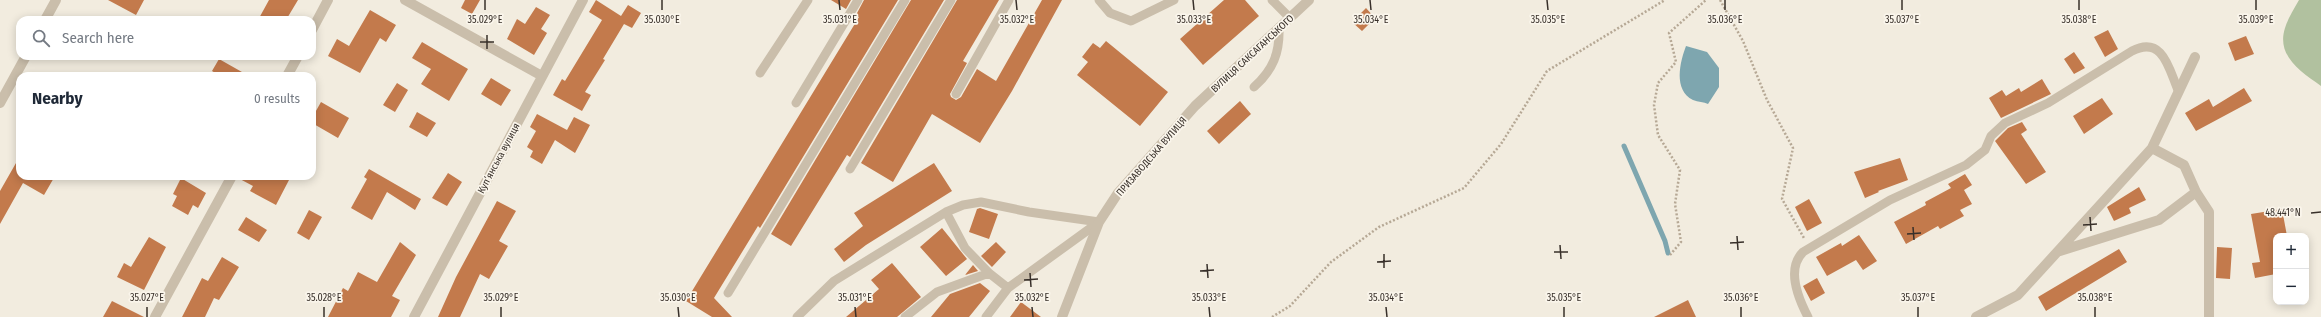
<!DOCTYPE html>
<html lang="en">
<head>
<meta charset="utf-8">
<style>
	body { margin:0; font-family:"Fira Sans Condensed",sans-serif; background:#f2f2f3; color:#1f2937 }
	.controls { position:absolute; right:12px; bottom:12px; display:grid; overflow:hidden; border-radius:8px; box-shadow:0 2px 10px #0003 }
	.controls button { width:36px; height:36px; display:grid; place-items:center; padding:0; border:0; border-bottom:1px solid #e0e1e3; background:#fff; color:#1f2937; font:20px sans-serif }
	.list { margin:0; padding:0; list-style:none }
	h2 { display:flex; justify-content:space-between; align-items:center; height:52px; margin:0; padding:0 16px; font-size:17px }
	h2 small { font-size:13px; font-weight:400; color:#747a83 }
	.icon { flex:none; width:22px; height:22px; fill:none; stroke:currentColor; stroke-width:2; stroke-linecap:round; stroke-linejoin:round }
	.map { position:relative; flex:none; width:2321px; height:317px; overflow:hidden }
	.search { position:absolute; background:#fff; box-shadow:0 2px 10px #0003; left:16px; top:16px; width:300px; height:44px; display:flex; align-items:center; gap:10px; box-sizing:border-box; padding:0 14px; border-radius:12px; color:#747a83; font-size:15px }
	.panel { position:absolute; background:#fff; box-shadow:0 2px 10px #0003; left:16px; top:72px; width:300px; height:108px; border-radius:12px }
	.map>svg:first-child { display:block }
	.green { fill:#b1c19f }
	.water { fill:#7ea6af }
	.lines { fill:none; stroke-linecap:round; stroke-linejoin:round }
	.stream { stroke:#7ea6af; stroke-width:5 }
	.building { fill:#c37a4c }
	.path { stroke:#b6a895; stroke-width:2.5; stroke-dasharray:2 2; stroke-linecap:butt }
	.service { stroke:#cabeab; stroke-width:9 }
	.minor { stroke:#cabeab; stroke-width:10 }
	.tertiary { stroke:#cabeab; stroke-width:10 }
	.ticks { fill:none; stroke:#38302a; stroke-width:1.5 }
	.labels { text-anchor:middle; stroke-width:3.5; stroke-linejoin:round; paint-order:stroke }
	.street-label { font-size:10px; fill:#38302a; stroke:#faf5eb }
	.ticks-label { font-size:10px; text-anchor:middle; fill:#38302a; stroke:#faf5eb; stroke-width:3.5; stroke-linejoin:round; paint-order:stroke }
</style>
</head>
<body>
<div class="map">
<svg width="2321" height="317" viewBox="0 0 2321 317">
	<rect width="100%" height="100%" fill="#f2ecdf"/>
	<!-- green -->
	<path class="green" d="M2299 0H2321V86C2301 72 2276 56 2285 28 2288 18 2294 9 2299 0Z"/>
	<!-- water -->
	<path class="water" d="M1686 46 1707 52 1719 68V87L1708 104C1704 102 1698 102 1693 100 1673 90 1680 62 1686 46Z"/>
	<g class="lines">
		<!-- stream -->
		<path class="stream" d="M1624 146 1665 241 1668 253"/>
	</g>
	<!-- building -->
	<path class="building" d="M108 0H144L136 15Z
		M269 0H298L286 20H258Z
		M465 0H480L472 14 461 8Z
		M596 0 621 16 628 5 641 13 632 28 624 24 603 59 605 60 585 92 591 95 582 111 553 95 562 79 565 81 602 20 589 12Z
		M831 0H851L846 9Z
		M864 0H898L760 228 758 226 714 298 732 317H712L686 301 859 17 856 15Z
		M911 0H944L850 157 847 155 791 246 771 234Z
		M957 0H999L963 61 967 63 950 94 951 97 956 100 961 97 977 69 996 81 1042 0H1062L1012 91 980 143 932 114 893 182 861 163Z
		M1224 0H1245L1259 16 1203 65 1180 39Z
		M536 7 550 15 541 29 547 33 534 55 507 39 517 19 525 24Z
		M1366 8 1375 18 1362 31 1352 22Z
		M370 10 396 25 386 42 380 38 360 73 328 56 337 39 349 46Z
		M2108 30 2118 49 2105 57 2094 37Z
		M2246 36 2254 54 2235 61 2228 43Z
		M1106 41 1168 92 1140 126 1077 75 1088 62 1082 57 1093 43 1100 48Z
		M422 42 468 69 449 101 421 84 431 69 412 58Z
		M2074 52 2085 68 2074 74 2064 59Z
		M219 59 249 76H220L212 71Z
		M491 78 511 90 501 106 481 94Z
		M2042 79 2051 94 2001 118 1989 98 2002 90 2006 96 2019 88 2021 92Z
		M397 83 408 90 395 112 383 105Z
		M2244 88 2252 101 2196 131 2185 113 2209 99 2213 107Z
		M2102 98 2113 114 2084 134 2073 116Z
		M1240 101 1251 114 1219 144 1207 131Z
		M321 102 349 118 338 138 312 123V118Z
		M417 112 436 123 427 137 409 127Z
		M537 114 567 130 574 117 590 125 575 153 555 140 542 164 530 157 533 151 527 147 536 131 530 127Z
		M2022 122 2027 130 2021 134 2046 172 2026 184 1995 141 2008 128Z
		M20 156V176H55L44 195 23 183 0 224V191Z
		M1900 158 1908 180 1878 191 1879 192 1865 198 1854 172Z
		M934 163 952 191 866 245 844 262 834 249 863 226 854 213Z
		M369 169 421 199 415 210 387 192 372 220 351 208 367 179 364 177Z
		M448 173 462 182 447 206 432 198Z
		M1965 174 1972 185 1964 190 1972 204 1960 210 1964 216 1940 229 1938 226 1906 244 1894 222 1926 205 1925 202 1951 188 1948 184Z
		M238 176H282L289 180 276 205 250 191 253 186 238 178Z
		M181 178 206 193 198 208 193 205 188 215 172 206 177 196 173 194Z
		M2139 187 2146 200 2129 208 2131 213 2114 221 2107 207Z
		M1809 199 1822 223 1807 231 1795 207Z
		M497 201 516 211 499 241 508 246 489 279 480 274 460 317H438L456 277Z
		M980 208 998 214 989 239 969 232 977 209Z
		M2282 209 2287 236H2276V274L2255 278 2252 263 2260 262 2251 214Z
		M309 210 322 217 309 240 297 233Z
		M246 217 267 230 259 242 238 230Z
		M942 228 967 259 946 276 920 247Z
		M1859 235 1877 261 1863 270 1856 260 1827 276 1816 257 1841 243 1842 246Z
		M149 237 166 247 144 290 117 277 124 263 131 267Z
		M400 242 416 255 392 296 400 300 391 317H328L343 288 348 291 358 272 377 282Z
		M996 242 1006 252 992 267 981 256Z
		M2217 247 2232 248 2230 279 2216 278Z
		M2119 249 2127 262 2046 311 2038 297Z
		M222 257 239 267 219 300 214 298 205 317H182L202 278 208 281Z
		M892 263 921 297 897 317H846L879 289 871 280Z
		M973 265 978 271 965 275Z
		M1817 278 1825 293 1811 301 1803 286Z
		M980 283 990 291 969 317H931L950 294Z
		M1688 300 1696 317H1654Z
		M112 301 144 317H103Z
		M1021 302 1041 317H1010Z"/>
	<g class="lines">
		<!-- path -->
		<path class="path" d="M1720 0 1743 41 1767 100 1793 148 1782 199 1804 238
			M1670 255 1681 242 1675 204 1680 170 1658 135 1654 105 1658 83 1676 62 1669 33 1706 0
			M1272 317 1290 306 1331 262 1379 227 1464 188 1501 144 1547 71 1665 0"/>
		<!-- service -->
		<path class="service" d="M1099 0 1110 13 1131 21 1174 0
			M1272 0 1290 18
			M760 73 808 0
			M1254 87C1273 70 1280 53 1279 27
			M956 94 1009 0
			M796 103 858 0
			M850 169 951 0
			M946 212 965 248 989 273 1008 288
			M728 293 905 0
			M797 317 834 281 946 212 963 205 981 202 1029 212 1099 222
			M905 317 937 292 989 273
			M986 317 1008 288 1099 222
			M1808 317C1798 298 1786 269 1803 252L1890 200 1966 165 1985 150 1991 136 2005 123 2048 103 2132 51C2163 35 2169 69 2178 90"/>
		<!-- minor -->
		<path class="minor" d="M405 0 542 76
			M312 30 328 0
			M2195 57 2152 148 2184 165 2196 192 2209 212V317
			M287 76 298 56
			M2060 251 2159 220 2196 192
			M155 317 232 176
			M414 317 583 0
			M1062 317 1099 222 1118 193 1195 106 1309 0
			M1976 317 2018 295 2152 148"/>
		<!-- tertiary -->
		<path class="tertiary" d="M45 20 56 0
			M0 103 26 56"/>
	</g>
	<!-- ticks -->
	<path class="ticks" d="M485 0V10M662 0V10M839 0 840 10M1016 0 1017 10M1193 0 1194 10M1370 0 1371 10M1547 0 1548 10M1725 0V10M1902 0V10M2079 0V10M2256 0V10M487 35V49M480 42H494M2311 213 2321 212M2090 217 2091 231M2083 225 2097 224M1913 227 1914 240M1907 234 1921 233M1737 236 1738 250M1730 243 1744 242M1560 245 1561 259M1554 252H1568M1384 254V268M1377 262 1391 261M1207 264 1208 278M1200 271 1214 270M1030 273 1031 287M1024 280 1038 279M147 307V317M324 307V317M501 307V317M678 307 679 317M855 307 856 317M1032 307 1033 317M1209 307 1210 317M1386 307 1387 317M1564 307V317M1741 307V317M1918 307V317M2095 307V317"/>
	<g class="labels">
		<!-- street labels -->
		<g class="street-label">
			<text transform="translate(1252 53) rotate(-43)" y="4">ВУЛИЦЯ САКСАГАНСЬКОГО</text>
			<text transform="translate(1151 156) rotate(-49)" y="4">ПРИЗАВОДСЬКА ВУЛИЦЯ</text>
			<text transform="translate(498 158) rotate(-62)" y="4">Купʼянська вулиця</text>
		</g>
	</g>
	<g class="ticks-label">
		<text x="485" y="23">35.029°E</text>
		<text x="662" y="23">35.030°E</text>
		<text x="840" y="23">35.031°E</text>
		<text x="1017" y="23">35.032°E</text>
		<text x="1194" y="23">35.033°E</text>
		<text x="1371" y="23">35.034°E</text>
		<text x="1548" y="23">35.035°E</text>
		<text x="1725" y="23">35.036°E</text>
		<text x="1902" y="23">35.037°E</text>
		<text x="2079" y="23">35.038°E</text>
		<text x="2256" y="23">35.039°E</text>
		<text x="2283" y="216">48.441°N</text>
		<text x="147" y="301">35.027°E</text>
		<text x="324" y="301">35.028°E</text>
		<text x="501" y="301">35.029°E</text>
		<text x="678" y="301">35.030°E</text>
		<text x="855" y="301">35.031°E</text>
		<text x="1032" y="301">35.032°E</text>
		<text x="1209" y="301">35.033°E</text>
		<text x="1386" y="301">35.034°E</text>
		<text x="1564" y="301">35.035°E</text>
		<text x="1741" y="301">35.036°E</text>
		<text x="1918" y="301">35.037°E</text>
		<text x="2095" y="301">35.038°E</text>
	</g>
</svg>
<div class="controls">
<button>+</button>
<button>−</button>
</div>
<div class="search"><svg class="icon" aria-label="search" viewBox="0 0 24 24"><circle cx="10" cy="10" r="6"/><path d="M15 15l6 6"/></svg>Search here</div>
<section class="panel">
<h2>Nearby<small>0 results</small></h2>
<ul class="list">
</ul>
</section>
</div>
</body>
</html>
